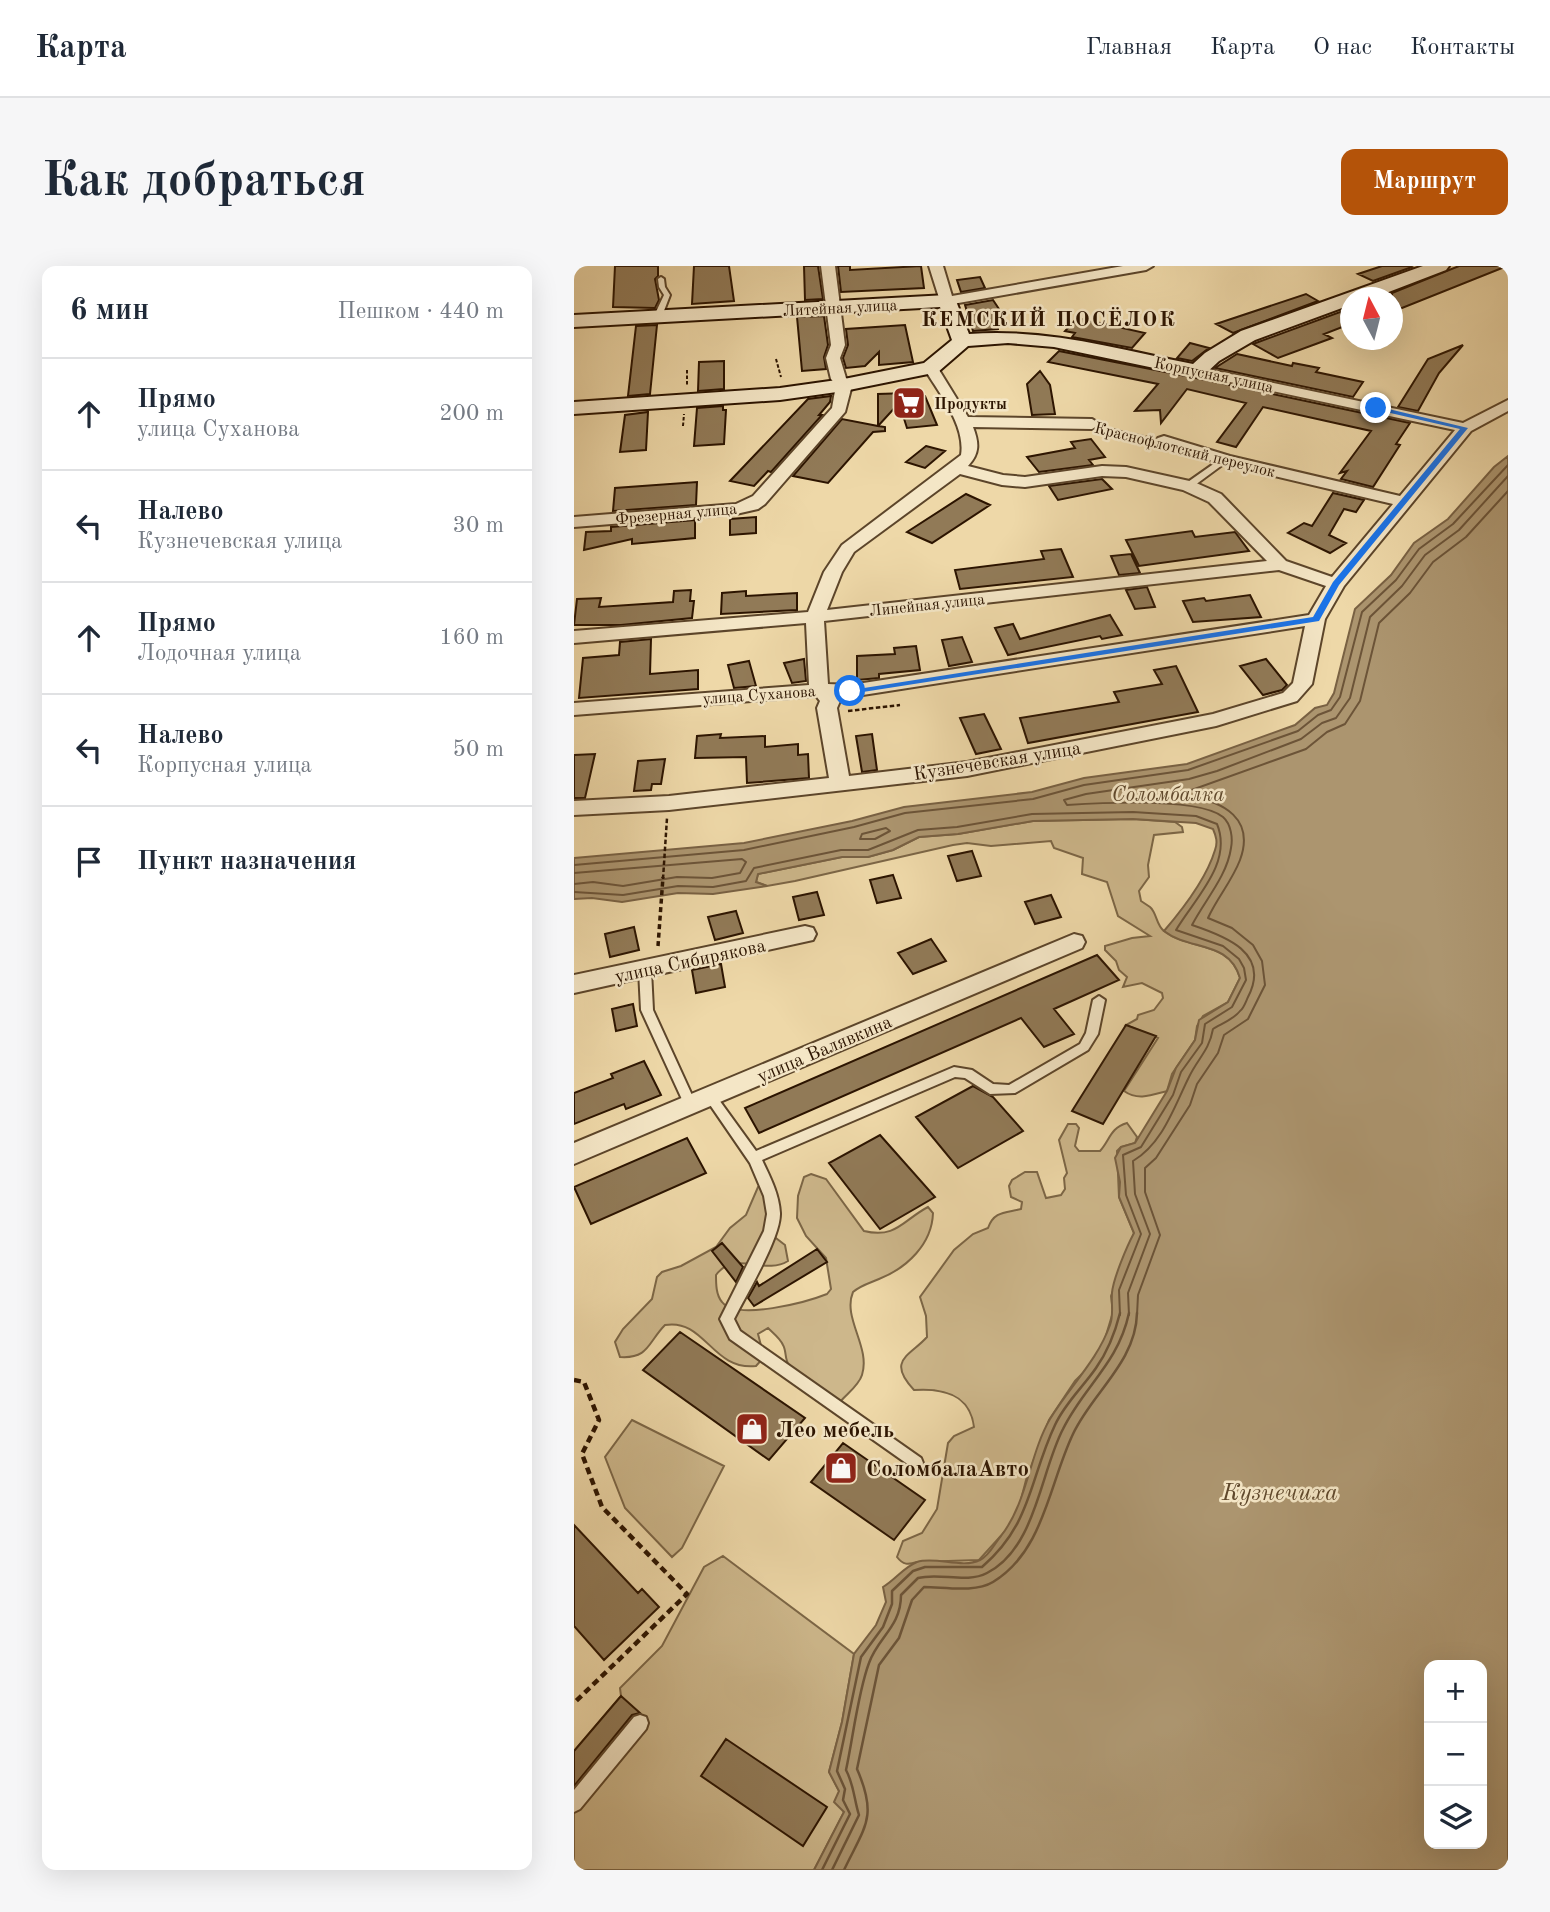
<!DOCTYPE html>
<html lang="ru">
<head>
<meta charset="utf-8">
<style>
	body { margin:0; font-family:"Old Standard TT",serif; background:#f6f6f7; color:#1f2937 }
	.controls { position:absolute; right:21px; bottom:21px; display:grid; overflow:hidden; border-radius:14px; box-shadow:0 7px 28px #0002 }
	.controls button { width:63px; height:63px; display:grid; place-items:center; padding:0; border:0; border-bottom:2px solid #e0e1e3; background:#fff; color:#1f2937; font:35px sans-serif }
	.compass { position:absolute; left:766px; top:21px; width:63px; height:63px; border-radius:50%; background:#fff; box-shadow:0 7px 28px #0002; rotate:353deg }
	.stop { position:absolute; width:21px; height:21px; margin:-16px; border:5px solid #1a73e8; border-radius:50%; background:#fff }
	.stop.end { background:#1a73e8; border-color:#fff; box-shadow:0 2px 7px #0008 }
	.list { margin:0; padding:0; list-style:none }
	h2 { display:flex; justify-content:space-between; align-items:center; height:91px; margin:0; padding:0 28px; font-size:30px }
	h2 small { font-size:23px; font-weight:400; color:#747a83 }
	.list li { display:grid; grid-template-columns:46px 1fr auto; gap:21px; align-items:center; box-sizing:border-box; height:112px; padding:0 28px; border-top:2px solid #e0e1e3 }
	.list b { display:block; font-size:26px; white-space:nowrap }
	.list p { margin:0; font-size:23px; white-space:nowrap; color:#747a83 }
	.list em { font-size:23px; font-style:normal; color:#747a83 }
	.icon { flex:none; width:38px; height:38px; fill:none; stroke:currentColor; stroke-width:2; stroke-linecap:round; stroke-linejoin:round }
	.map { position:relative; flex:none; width:934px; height:1604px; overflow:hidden; border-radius:14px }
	header { display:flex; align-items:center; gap:42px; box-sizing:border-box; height:98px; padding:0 35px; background:#fff; border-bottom:2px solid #e0e1e3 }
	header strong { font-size:33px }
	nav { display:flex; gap:38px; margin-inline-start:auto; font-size:24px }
	.intro { display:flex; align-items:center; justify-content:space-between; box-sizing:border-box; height:168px; padding:0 42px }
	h1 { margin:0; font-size:49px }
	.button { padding:18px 32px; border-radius:14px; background:#b45309; color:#fff; font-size:24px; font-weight:700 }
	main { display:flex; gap:42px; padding:0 42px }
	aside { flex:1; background:#fff; border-radius:14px; box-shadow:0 7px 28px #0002 }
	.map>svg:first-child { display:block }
	.green { fill:#cdb78b; stroke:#7c6646; stroke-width:2 }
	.water { fill:#ac956f; stroke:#796143; stroke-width:2; fill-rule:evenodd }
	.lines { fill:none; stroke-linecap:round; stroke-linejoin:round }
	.shore-far1 { stroke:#6c5438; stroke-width:2 }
	.shore { stroke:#6c5438; stroke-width:2.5 }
	.building { fill:#917a57; stroke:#2c1400; stroke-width:2 }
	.lane-casing { stroke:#5c452a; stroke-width:4 }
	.street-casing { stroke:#5c452a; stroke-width:4 }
	.secondary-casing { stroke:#2c1400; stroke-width:4 }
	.path-far3 { stroke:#2c1400; stroke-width:2; stroke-dasharray:3.5 2; stroke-linecap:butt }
	.path-far2 { stroke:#2c1400; stroke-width:2.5; stroke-dasharray:4.5 2.5; stroke-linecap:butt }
	.path-far1 { stroke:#2c1400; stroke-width:3.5; stroke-dasharray:5 3.5; stroke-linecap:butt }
	.path { stroke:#2c1400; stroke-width:4.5; stroke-dasharray:7 4.5; stroke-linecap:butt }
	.lane { fill:#f4e6c6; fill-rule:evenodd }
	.street { fill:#f4e6c6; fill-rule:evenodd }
	.secondary { fill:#f4e6c6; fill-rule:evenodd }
	.route { fill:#1a73e8 }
	.labels { text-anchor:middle; stroke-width:5; stroke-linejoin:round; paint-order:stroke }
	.far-street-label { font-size:16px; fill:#2c1400; stroke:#f4e6c6 }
	.far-poi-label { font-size:16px; font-weight:bold; fill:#2c1400; stroke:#f4e6c6; text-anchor:start }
	.street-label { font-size:19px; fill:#2c1400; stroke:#f4e6c6 }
	.far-district-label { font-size:21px; font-weight:bold; letter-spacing:2px; fill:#2c1400; stroke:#f4e6c6 }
	.water-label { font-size:21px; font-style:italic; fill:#5f482c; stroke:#f4e6c6 }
	.near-poi-label { font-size:23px; font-weight:bold; fill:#2c1400; stroke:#f4e6c6; text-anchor:start }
	.near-water-label { font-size:24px; font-style:italic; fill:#5f482c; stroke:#f4e6c6 }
</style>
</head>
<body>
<header>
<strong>Карта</strong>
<nav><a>Главная</a><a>Карта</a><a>О нас</a><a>Контакты</a></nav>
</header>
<div class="intro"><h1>Как добраться</h1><a class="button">Маршрут</a></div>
<main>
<aside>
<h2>6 мин<small>Пешком · 440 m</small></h2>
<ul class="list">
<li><svg class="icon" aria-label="ahead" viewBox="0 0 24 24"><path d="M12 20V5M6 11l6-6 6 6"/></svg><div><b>Прямо</b><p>улица Суханова</p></div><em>200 m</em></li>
<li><svg class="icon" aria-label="left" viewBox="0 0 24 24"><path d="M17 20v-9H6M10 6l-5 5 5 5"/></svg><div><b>Налево</b><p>Кузнечевская улица</p></div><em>30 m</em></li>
<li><svg class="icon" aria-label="ahead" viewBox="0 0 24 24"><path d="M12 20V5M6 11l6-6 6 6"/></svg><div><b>Прямо</b><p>Лодочная улица</p></div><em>160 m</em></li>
<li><svg class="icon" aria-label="left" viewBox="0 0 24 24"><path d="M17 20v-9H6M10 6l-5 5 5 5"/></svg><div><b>Налево</b><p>Корпусная улица</p></div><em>50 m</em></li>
<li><svg class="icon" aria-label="arrive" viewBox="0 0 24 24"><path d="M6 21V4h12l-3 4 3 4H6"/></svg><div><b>Пункт назначения</b></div></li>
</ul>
</aside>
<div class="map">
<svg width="934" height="1604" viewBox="0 0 934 1604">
	<rect width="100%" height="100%" fill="#eed8a8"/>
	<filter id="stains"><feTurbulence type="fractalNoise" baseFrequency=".00286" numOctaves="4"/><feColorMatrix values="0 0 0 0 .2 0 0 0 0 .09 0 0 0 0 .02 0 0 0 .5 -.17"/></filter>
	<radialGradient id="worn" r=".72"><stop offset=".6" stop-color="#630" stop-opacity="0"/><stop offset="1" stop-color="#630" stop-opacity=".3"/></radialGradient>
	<!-- green -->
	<path class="green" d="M559 553 601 556 608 561 609 566 580 569 574 599 575 611 565 625 567 635C570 637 573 639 576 641 583 647 582 659 590 665 615 685 655 674 666 712L654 736 629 750 623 760 621 774 598 808 593 825C578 829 564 835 550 825L584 772 552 759 563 753 564 749 580 744 589 732 588 727 568 717 549 721 553 711 545 704 542 695 531 684V680L558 672 576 670 544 650 533 616 508 608 509 592 480 582 477 575 417 580 393 577 379 579 221 615 193 620 182 616 184 608 268 591H294L319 584 345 571 384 568 459 555Z
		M553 857 563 871 561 877 547 881 543 885 545 931 560 967 537 1030 539 1046 530 1076 515 1101 501 1115 475 1154 452 1214 444 1245 434 1262 405 1294 343 1296C334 1299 329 1299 323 1291L329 1275 348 1267 363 1243 374 1177 380 1170 400 1161C396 1128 369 1122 340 1124 312 1094 336 1090 353 1071L352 1050 346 1031 380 984 399 968 414 962C420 945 431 947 447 943L448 936 437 931 435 920 438 914 451 906H463L472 932 487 929 491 923 490 912 493 907 485 874 494 858H502L505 862 501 880 505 885H526C536 874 536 862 553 857Z
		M237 908 252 913 290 965C322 973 329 954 354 941L359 947C358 978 333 1002 305 1013 296 1017 287 1019 279 1026 268 1052 297 1081 288 1109 285 1119 273 1128 267 1135 244 1142 219 1117 213 1095 211 1090 212 1084 209 1079 206 1072 199 1067 194 1062L184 1068 190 1091 182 1100C138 1105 131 1052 91 1059 74 1076 75 1093 46 1091L41 1076 49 1063 78 1033 83 1011 88 1006 107 1000 142 981 156 962 172 949 184 921 197 915 200 925 198 969 211 979 214 995C190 1010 161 983 142 1009 142 1018 142 1029 148 1036 163 1055 233 1036 253 1028L257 1023 252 992 232 970 223 952 224 930 230 911Z
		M58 1154 150 1200 108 1282 98 1291 51 1242 31 1191Z
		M149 1290 280 1388 268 1456 255 1506 265 1525 270 1546 240 1604H0V1485L47 1430 46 1422 88 1380 130 1301Z"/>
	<!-- water -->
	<path class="water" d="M934 190V1604H240L270 1546 260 1536 265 1525 255 1506 268 1456 280 1388 302 1359 312 1336 309 1321C321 1314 330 1301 343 1296 362 1290 388 1303 406 1294 416 1289 420 1278 427 1270 454 1235 455 1189 476 1153 496 1120 523 1095 536 1059 540 1048 537 1038 538 1027 539 1013 553 980 560 967L545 931 546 916 541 892 547 881 561 877 593 825 602 802 621 774 625 754 654 736 666 712C655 674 616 685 590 665 608 644 633 611 641 584 644 576 642 570 639 563L622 557 559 553 459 555 384 568 345 571 319 584 294 591H268L184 608 182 616 193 620 139 628 104 627 48 636 18 632 0 633V592L170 577 278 555 330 541 458 526 510 512 613 498 721 459 741 442 753 439 760 427 781 343 817 309 840 277 874 253 920 201ZM855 1399H908V1578H855Z"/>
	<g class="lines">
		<!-- shore-far1 -->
		<path class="shore-far1" d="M312 562 316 565 301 573H286L288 568Z
			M0 599 170 584 280 561 331 547 459 533 510 519 614 504 724 465 744 449 757 444 766 431 788 346 822 314 845 283 879 258 934 199
			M0 607 168 593 172 596 166 607 138 612 103 611 49 620 19 616 0 618
			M0 626 49 629 104 620 139 621 172 615 180 602 267 584H294L344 564 383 561 458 548 559 546 622 550 643 558C659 597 621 632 602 664L649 680 665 693 670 702 672 714 658 741 631 758 628 777 607 806 599 829 567 881 549 889 552 929 567 968 545 1024 546 1049
			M555 1049 554 1027 576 968 561 928 559 895C589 877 600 841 615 811 624 792 635 785 639 763 647 758 660 753 666 745 670 742 672 735 674 731 697 687 651 670 618 659 631 634 653 610 657 582 659 572 657 558 649 551 625 531 525 537 493 539L490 534 512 528 615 513 643 505 727 473 748 457 762 452 776 432 796 351 828 320 851 289 885 264 934 210
			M563 1049 564 1029 586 969 571 926V902L582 892 616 839 623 818 644 787 650 769 674 753 691 719 688 695 679 679 658 662 634 652C643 632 658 615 666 594 681 553 650 535 614 531L612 526 732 483 753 466 771 458 786 435 805 357 836 327 859 296 892 271 934 225"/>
		<!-- shore -->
		<path class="shore" d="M248 1604 276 1548 269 1534 271 1523 263 1505 287 1391 309 1361 318 1338V1325L339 1305 351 1301H408C458 1258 455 1214 481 1159 491 1137 509 1121 522 1102 534 1085 541 1067 546 1047
			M258 1604 285 1549C280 1533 280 1519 272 1504 279 1472 284 1426 295 1397 304 1371 327 1361 327 1329L344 1312C366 1306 392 1318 413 1307 462 1282 466 1207 489 1163 510 1120 544 1098 555 1047
			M270 1604C291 1560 304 1551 283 1503L305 1399 325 1372 338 1334 350 1321C370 1321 401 1327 419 1316 470 1285 475 1218 499 1168 518 1127 562 1096 563 1047"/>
	</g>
	<!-- building -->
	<path class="building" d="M41 0H84V10L81 13 85 34 81 42 39 41Z
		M120 0H155L160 35 118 38Z
		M230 0H244L249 33 231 34Z
		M264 0H276V4L347 0 350 22 267 26Z
		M808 0H836L838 1 799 15 784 8Z
		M885 0H933L818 46V27Z
		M406 11 411 22 387 26 383 14Z
		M732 28 744 35 659 67 642 58Z
		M419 34 425 43 424 63 399 65 391 39Z
		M766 46 776 51V58L750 68 758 72 704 92 679 78Z
		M250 50 254 79 250 91 252 103 228 105 223 51Z
		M503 52 522 56 571 67 558 82 498 71 501 67 491 65Z
		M83 59 76 128 54 130 62 60Z
		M331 59 339 96 305 99V86L291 100 272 102 269 92 274 79 272 63Z
		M616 77 635 82 618 95 603 92Z
		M889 79 865 107 844 145 824 141 854 93Z
		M485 85 627 113 836 157 822 178 826 179 799 221 767 213 773 205 766 207 797 165 689 141 662 181 643 176 672 137 613 123 587 157 586 144 561 145 584 118 474 96Z
		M663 88 718 100 719 97 745 102 742 106 789 116 779 131 641 102Z
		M150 95V123L124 125 125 96Z
		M466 105 476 119 481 148 458 149 453 118Z
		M333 127 330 131 351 130 363 159 333 162 325 137 304 160 311 161V165L299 166 254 217 219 210 268 153 304 160V128Z
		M257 130 256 136 245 149H248L197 206 194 205 180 220 156 215 234 133Z
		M149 140V144H152L150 178 120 180 123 142Z
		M74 146 72 184 46 186 51 149Z
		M517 173 531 191 515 194 519 199 465 206 453 191 501 182 497 176Z
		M352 180 371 185 351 202 332 196Z
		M528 213 538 223 484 234 475 220Z
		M123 216 122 239 39 245 41 222Z
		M759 227 790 234 782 246 770 243 755 269 772 277 756 287 714 267 730 257 738 260Z
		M392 228 416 239 358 277 333 266Z
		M182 251V267L156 269V253Z
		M121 254V272L58 278V273L10 284 12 266 37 265V261Z
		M618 265 621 271 661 266 675 285 565 300 552 274Z
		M487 283 499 311 386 323 381 304 470 293 467 285Z
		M557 288 566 307 545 309 537 290Z
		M573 321 581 341 561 343 552 324Z
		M117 324 116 335H120L118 352 47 359H0L3 333 27 332 25 341 99 336 100 325Z
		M172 325V330L223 327V344L147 348 148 327Z
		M676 329 687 351 619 356 609 335 630 332 632 335Z
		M536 349 548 369 528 373 526 370 434 389 421 362 439 358 446 373Z
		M388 371 398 396 375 400 368 374Z
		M77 373 76 408 124 404V423L5 432 9 392 45 389 46 376Z
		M342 380 346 404 305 408V412L283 414V390L321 388 320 382Z
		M230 393 232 415 218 417 210 397Z
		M692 393 713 419 708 424 689 429 666 400Z
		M175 395 182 420 160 422 154 399Z
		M602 400 624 446 454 477 446 452 545 436 540 426 588 418 580 404Z
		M410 448 427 483 402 488 386 452Z
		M147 468 146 472 191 470V481L224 478V489L234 488 235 512 173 517 172 491 121 492 123 470Z
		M298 468 303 504 288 506 282 470Z
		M21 488 11 532H0V489Z
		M91 493 87 518H78L77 524 60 525 64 495Z
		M398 585 407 610 383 615 374 590Z
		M319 609 327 632 303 637 296 614Z
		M243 626 250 649 225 654 219 631Z
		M477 629 487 651 461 658 451 636Z
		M162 645 169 667 141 674 134 651Z
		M60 661 65 684 36 691 31 668Z
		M357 673 372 695 339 708 324 687Z
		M523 689 545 714 480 743 500 768 470 781 447 752 185 867 171 842Z
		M147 698 151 721 122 727 118 704Z
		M59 738 63 760 42 765 38 743Z
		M552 759 582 770 529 858 498 845Z
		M70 795 87 829 52 843 50 838 0 858V827L39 812 37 808Z
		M399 820 419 831 449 865 384 902 342 851Z
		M306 869 361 931 306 963 255 897Z
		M113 872 132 907 17 958 0 921Z
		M148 977 169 1001 162 1016 138 985Z
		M243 983 253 996 180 1040 174 1032 183 1016 185 1020Z
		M106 1066 231 1152 195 1194 69 1104Z
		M269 1177 351 1234 320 1274 237 1216Z
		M0 1259 64 1327 68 1323 85 1341 30 1394 0 1360Z
		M47 1430 66 1447 58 1449 0 1520V1485Z
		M152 1473 253 1541 229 1580 127 1510Z"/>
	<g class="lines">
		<defs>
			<path id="lane" d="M87 11 90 13 91 21 96 29 88 50 84 52 80 50 90 29 85 21 84 13Z
				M648 192 655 194 617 222H611V218Z
				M71 700 77 704 79 744 122 838 120 842H112L67 744 65 704Z
				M525 730 531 734 524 768 514 784 441 827 416 828 391 812 381 811 188 894C196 911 205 928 206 947 207 971 172 1029 160 1053L166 1065 347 1192 349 1197 347 1202 342 1204 156 1073 146 1053 190 965 193 948 190 930 176 897 130 830 132 827H140L182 885 380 801 398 804 419 818 435 819 506 778 512 767 519 734Z
				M66 1449 72 1451 74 1457 72 1463 6 1543 0 1546V1524L60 1451Z"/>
			<path id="street" d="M247 0H261L271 79 266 92 272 112 278 119 271 146 191 238 184 243 162 248 0 261V251L162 238 179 230 258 142 262 119 257 113 252 92 257 79Z
				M355 0H369L378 30 549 0H579L572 4 373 39 366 35Z
				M357 98 362 99 394 151 518 153 526 158 518 163 399 161C405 177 406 187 394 200L429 209 451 211 528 200 552 201 620 216 647 228 712 295 758 311 819 238 645 197 584 178 582 175 584 172 590 170 656 190 826 230 881 164 623 109 618 108 616 105 618 102 623 101 889 157 934 134V145L897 165 770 320 751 353 738 418 723 435 642 460 393 510 95 544 0 549V535L95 530 255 512 243 442 246 435 242 430 0 449V437L235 419 232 357 0 377V365L234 346 250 306 268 279 387 189C392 159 364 126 350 102ZM386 208 428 219 451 221 528 210 552 211 609 224 635 236 693 295 253 344 268 306 280 286ZM705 304 752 320 735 349 276 419 254 418 250 355ZM731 360 719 417 709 427 639 448 393 496 275 510 263 442 266 435 264 431H276Z
				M231 660 239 662 242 668 239 674 0 727V709Z
				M500 668 508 670 511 676 508 682 0 898V877Z"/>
			<path id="secondary" d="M849 0H875L872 4 799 32H776V39L681 74 645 95 630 109 623 111 480 81 434 77 394 80 364 106 270 125 206 134 0 148V136L206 122 270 113 350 97 378 74 366 41 0 61V49L373 29 382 35 395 68C472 62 544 83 619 98L631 87 667 65Z"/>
		</defs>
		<!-- lane casing -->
		<use href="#lane" class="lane-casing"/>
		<!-- street casing -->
		<use href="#street" class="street-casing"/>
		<!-- secondary casing -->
		<use href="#secondary" class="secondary-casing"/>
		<!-- path-far3 -->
		<path class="path-far3" d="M202 93 207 111
			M113 104V120
			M109 160 110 148
			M534 162 574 171"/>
		<!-- path-far2 -->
		<path class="path-far2" d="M274 445 326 439
			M89 613 93 552"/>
		<!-- path-far1 -->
		<path class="path-far1" d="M84 680 89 611"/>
		<!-- path -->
		<path class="path" d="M0 1114 10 1116 25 1154 8 1188 28 1241 113 1328 0 1437"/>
		<!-- lane -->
		<use href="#lane" class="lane"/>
		<!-- street -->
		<use href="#street" class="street"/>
		<!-- secondary -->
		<use href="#secondary" class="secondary"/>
	</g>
	<!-- route -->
	<path class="route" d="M802 140 894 162 765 319 745 355 276 428 271 425 739 351 759 316 886 163 799 143Z"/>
	<!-- icons -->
	<defs>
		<symbol id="supermarket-square" viewBox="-11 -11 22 22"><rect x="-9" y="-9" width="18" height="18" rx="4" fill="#8f2418" stroke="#f4e6c6"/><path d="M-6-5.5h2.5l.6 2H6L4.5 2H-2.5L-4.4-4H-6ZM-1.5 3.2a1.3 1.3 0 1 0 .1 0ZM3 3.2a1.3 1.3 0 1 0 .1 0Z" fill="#fff"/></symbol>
		<symbol id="shop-square" viewBox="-11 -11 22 22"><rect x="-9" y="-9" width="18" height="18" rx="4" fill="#8f2418" stroke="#f4e6c6"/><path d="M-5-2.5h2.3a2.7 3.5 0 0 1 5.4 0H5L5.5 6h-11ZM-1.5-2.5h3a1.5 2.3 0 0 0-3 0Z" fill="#fff"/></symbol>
	</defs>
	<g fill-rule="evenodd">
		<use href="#supermarket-square" x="316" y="118" width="38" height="38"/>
		<use href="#shop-square" x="159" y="1144" width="38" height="38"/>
		<use href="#shop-square" x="248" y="1183" width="38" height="38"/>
	</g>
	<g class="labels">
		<!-- far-street labels -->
		<g class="far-street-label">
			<text transform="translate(266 41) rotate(-3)" y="6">Литейная улица</text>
			<text transform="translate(640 108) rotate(12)" y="6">Корпусная улица</text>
			<text transform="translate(611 183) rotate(14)" y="6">Краснофлотский переулок</text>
			<text transform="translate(102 247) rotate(-5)" y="6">Фрезерная улица</text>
			<text transform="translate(353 338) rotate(-6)" y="6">Линейная улица</text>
			<text transform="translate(185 428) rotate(-4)" y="6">улица Суханова</text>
		</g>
		<!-- far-poi labels -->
		<g class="far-poi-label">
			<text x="360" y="143">Продукты</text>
		</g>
		<!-- street labels -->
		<g class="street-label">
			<text transform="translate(423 494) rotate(-9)" y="7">Кузнечевская улица</text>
			<text transform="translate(116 694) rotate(-12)" y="7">улица Сибирякова</text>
			<text transform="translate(250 782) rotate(-23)" y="7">улица Валявкина</text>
		</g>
		<!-- far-district labels -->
		<g class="far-district-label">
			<text x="475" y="60">КЕМСКИЙ ПОСЁЛОК</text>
		</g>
		<!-- water labels -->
		<g class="water-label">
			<text x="594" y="535">Соломбалка</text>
		</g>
		<!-- near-poi labels -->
		<g class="near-poi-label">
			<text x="202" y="1171">Лео мебель</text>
			<text x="292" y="1210">СоломбалаАвто</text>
		</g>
		<!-- near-water labels -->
		<g class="near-water-label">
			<text x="706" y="1234">Кузнечиха</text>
		</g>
	</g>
	<rect width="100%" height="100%" filter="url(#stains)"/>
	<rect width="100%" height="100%" fill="url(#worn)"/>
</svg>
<div class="controls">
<button>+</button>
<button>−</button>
<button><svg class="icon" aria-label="layers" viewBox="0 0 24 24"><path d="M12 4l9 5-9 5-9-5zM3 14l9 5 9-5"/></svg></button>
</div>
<svg class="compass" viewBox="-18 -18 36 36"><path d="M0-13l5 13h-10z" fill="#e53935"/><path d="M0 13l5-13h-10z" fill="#747a83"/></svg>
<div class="stop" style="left:276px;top:425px"></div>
<div class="stop end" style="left:802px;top:142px"></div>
</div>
</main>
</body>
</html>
